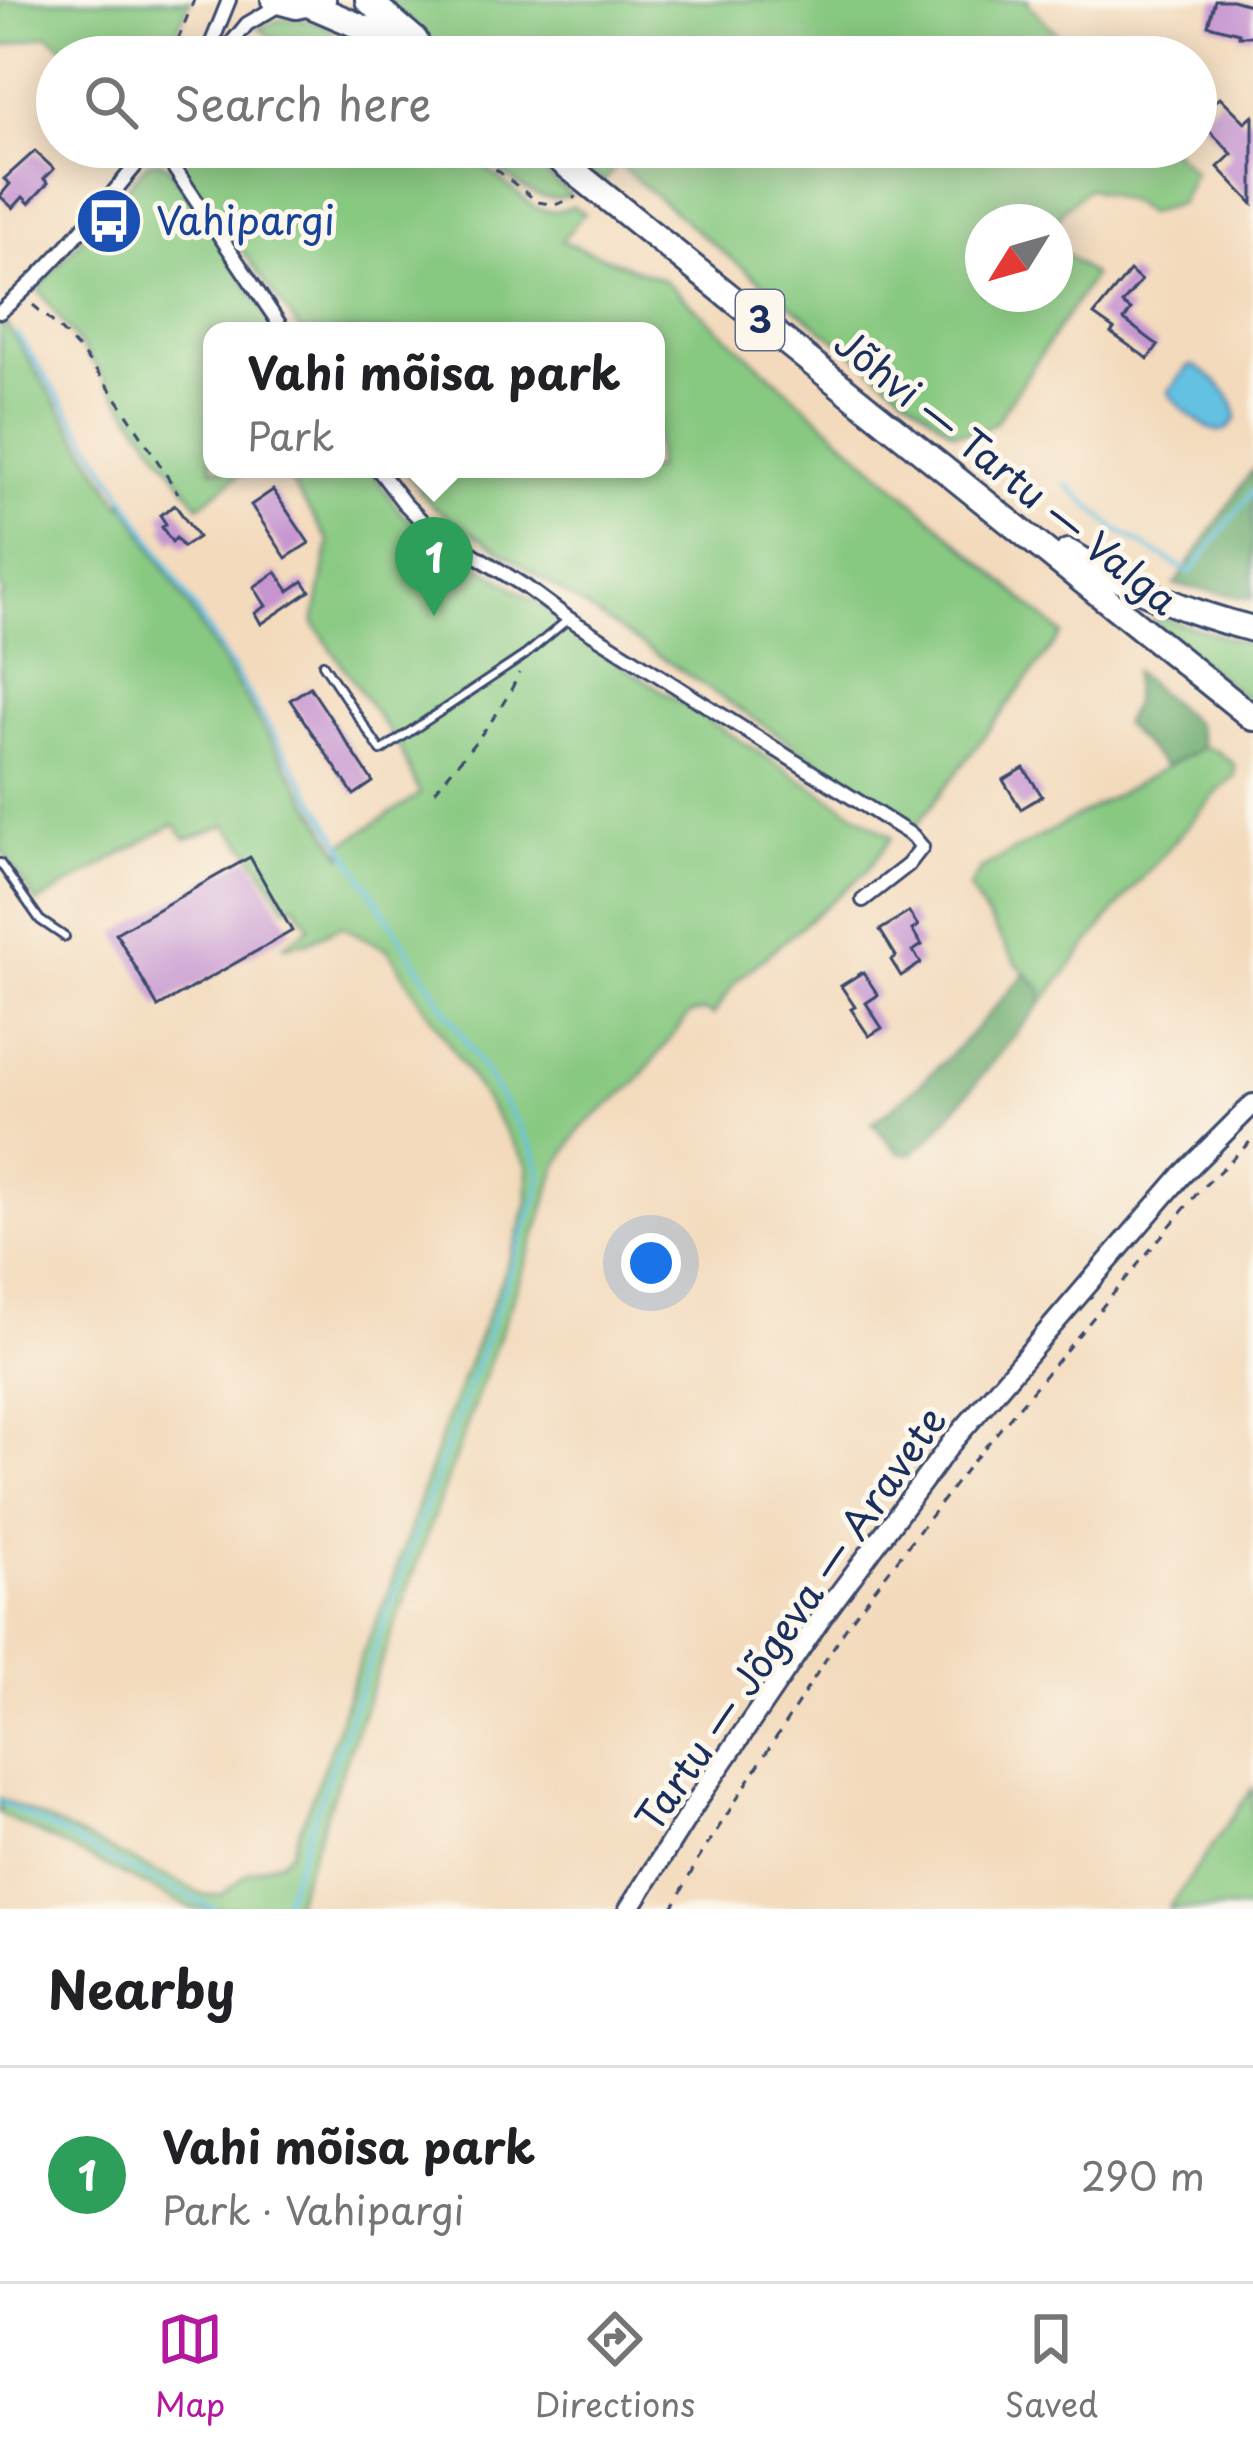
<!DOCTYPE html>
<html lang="en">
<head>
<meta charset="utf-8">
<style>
	body { margin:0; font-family:"Playpen Sans",sans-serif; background:#f2f2f2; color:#202124 }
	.compass { position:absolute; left:965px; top:204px; width:108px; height:108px; border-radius:50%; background:#fff; box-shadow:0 6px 30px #0003; rotate:233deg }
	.you { position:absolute; left:651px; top:1263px; width:42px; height:42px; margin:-30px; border:9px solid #fff; border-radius:50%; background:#1a73e8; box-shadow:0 0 0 18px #1a73e833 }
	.badge { display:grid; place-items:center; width:78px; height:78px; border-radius:50%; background:#b5179e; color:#fff; font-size:39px; font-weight:700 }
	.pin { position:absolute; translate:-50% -99px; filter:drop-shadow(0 3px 6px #0008) }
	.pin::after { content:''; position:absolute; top:63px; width:42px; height:36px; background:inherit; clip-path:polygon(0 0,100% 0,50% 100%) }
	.popup { position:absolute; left:203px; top:322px; width:462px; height:156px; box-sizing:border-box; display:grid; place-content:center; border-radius:24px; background:#fff; filter:drop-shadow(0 3px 9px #0005); font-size:39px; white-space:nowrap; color:#757577 }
	.popup b { font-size:45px; color:#202124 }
	.popup::after { content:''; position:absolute; left:50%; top:100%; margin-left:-24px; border:24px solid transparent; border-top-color:#fff }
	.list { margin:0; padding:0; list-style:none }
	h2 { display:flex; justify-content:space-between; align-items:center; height:156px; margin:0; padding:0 48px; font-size:51px }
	h2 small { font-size:39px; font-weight:400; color:#757577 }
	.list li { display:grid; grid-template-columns:78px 1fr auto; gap:36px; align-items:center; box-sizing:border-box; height:216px; padding:0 48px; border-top:3px solid #e0e0e0 }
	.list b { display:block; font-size:45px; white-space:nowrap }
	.list p { margin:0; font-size:39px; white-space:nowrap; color:#757577 }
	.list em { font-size:39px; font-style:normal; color:#757577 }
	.icon { flex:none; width:66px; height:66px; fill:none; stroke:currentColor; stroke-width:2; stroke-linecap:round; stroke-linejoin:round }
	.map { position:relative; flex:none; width:1253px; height:1909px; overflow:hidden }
	.search { position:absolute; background:#fff; box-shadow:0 6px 30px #0003; left:36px; right:36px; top:36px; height:132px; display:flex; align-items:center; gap:30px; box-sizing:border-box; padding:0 42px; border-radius:66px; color:#757577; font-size:45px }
	.sheet { height:372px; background:#fff }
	nav { display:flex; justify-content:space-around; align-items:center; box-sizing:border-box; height:168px; border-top:3px solid #e0e0e0; background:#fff; font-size:33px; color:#757577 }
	nav a { display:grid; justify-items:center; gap:6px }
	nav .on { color:#b5179e }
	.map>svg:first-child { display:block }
	.green { fill:#88c981; stroke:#527c70; stroke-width:3 }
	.forest { fill:#6ead6f; stroke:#446e66; stroke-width:3 }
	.water { fill:#64c1e2; stroke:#4078a0; stroke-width:3 }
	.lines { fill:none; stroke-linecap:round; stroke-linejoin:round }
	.stream { stroke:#64c1e2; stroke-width:4.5 }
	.building { fill:#c695d0 }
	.lane-casing { stroke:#3b496c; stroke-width:12 }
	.street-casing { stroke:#3b496c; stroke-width:18 }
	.secondary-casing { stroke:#3b496c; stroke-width:24 }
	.highway-casing { stroke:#3b496c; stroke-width:30 }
	.path { stroke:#3b496c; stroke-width:3; stroke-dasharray:9 9; stroke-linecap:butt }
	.lane { stroke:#fff; stroke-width:6 }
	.street { stroke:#fff; stroke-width:12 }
	.secondary { stroke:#fff; stroke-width:18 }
	.highway { stroke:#fff; stroke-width:24 }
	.labels { text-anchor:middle; stroke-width:10; stroke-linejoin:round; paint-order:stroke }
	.shield { fill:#fbf7ec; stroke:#5e6b89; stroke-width:3 }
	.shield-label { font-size:36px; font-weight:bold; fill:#1b2f5e }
	.transit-label { font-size:39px; fill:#164399; stroke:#fbf7ec; text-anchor:start }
	.street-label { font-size:39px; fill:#1b2f5e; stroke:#fbf7ec }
</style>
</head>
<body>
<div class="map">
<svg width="1253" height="1909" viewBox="0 0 1253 1909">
	<rect width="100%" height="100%" fill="#fbf7ec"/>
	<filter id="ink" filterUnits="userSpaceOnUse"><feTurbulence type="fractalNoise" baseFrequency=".00833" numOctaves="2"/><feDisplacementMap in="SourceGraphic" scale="24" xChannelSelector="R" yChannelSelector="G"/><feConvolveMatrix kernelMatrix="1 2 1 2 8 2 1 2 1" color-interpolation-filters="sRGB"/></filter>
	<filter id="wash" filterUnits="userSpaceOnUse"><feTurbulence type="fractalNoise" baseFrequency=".004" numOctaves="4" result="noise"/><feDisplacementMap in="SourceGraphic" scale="48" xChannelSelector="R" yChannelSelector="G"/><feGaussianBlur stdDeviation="2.7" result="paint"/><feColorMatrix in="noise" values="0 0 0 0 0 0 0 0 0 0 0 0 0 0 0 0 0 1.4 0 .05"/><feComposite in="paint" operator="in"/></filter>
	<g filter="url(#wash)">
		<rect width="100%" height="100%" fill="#f3dabc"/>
		<!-- green -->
		<path class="green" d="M0 0H190L166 57H76L48 35 0 47Z
			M384 0H1029L1027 3 1080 57H452Z
			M282 19H299L336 28 325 45 317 50 279 42 258 28Z
			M192 147H460L534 207C548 212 558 213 572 206L584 213 562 241 664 280 1062 634 916 826 431 505 404 469H656V331H301L179 165Z
			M473 147H515L571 195C536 211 499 167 473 147Z
			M562 147H1169L1194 172 1180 203 1147 214 1131 202 1088 188 1062 211 1055 226V222H983V294H1055V245L1093 276 996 422 978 432H953L709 241 618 164 603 182Z
			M157 161 169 167 277 331H212V469H247L199 506 38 289 149 162Z
			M4 321 122 506 123 501 344 858 342 845 420 794 399 747 314 624 329 542 288 478 286 469H370L403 515 543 607 571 633 892 837 867 871 735 982 713 1015 704 1011 689 1014 636 1083 581 1128 557 1167 540 1223 292 1909H193L0 1814V1798L205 1895H221L249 1872 280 1861 291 1851 328 1756 361 1657 387 1596 448 1416 516 1242 528 1202V1166L388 950 341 926 308 942 283 946 310 927 294 903 286 907 250 851 226 825 186 839 174 824 37 903 0 848V598L4 594 0 587V324Z
			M1156 616 1253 645V704L1160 628 1152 617Z
			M1203 747 1217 751 1235 765V776L1220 789 1123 900 1041 1004V989L1016 963 969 888 981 869Z
			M1253 1788V1909H1168Z"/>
		<!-- forest -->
		<path class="forest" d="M1253 469V599L1175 585Z
			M1134 671 1195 723 1203 747 1165 767 1123 724 1133 705Z
			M1026 973 1042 989 1041 1004 931 1138 911 1154 898 1152 872 1123C930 1082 978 1026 1026 973Z"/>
		<!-- water -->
		<path class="water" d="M1193 365C1212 375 1235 396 1237 418 1232 424 1229 431 1220 431 1206 432 1175 403 1168 392L1188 367Z"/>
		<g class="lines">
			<!-- stream -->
			<path class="stream" d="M17 334 121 491 533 1149 541 1173 539 1191 281 1909
				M1067 485 1114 528 1190 573 1253 491
				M0 1801 108 1859 216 1909"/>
		</g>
		<g id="blocks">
			<!-- building -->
			<path class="building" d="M1215 0H1232L1253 6V36H1239V33L1208 25Z
				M1220 97 1245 122 1253 115V204L1218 167 1232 154 1198 119Z
				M35 151 54 169 44 179 48 183 29 203 23 197 13 208 0 196 10 184 4 179Z
				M1130 271 1141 281 1122 304 1131 310 1124 320 1158 345 1148 359 1111 333 1114 329 1094 315Z
				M273 490 309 543 286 558 251 505Z
				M175 505 198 537 183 547 176 538 172 542 162 527 166 524 160 515Z
				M276 572 289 591 303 581 310 591 261 624 255 613 266 606 254 587Z
				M310 687 373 782 354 795 290 700Z
				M1024 768 1042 796 1021 809 1003 780Z
				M250 857 292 931 158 1007 116 933Z
				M909 912 918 926 912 930 922 945 913 951 921 963 901 976 891 960 896 956 880 930Z
				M863 972 878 995 866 1003 882 1028 869 1036 851 1009 855 1007 841 986Z"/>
		</g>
	</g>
	<g filter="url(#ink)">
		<use href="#blocks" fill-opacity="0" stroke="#3b496c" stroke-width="3"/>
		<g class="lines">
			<defs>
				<path id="lane" d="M323 664 381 751 525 655 566 621
					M0 863 40 920 65 937"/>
				<path id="street" d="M206 57 229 0
					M220 57 247 24 281 4
					M160 147 284 331
					M0 312C56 264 104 204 151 147
					M378 469 404 503 425 524 526 587 568 618 913 836 922 847 908 865 863 900"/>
				<path id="secondary" d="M629 1909 702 1793 824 1614 953 1441 1182 1175 1253 1104"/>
				<path id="highway" d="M274 0 296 6 323 0
					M368 0 415 40
					M310 5 392 40 419 57
					M544 147 1253 718
					M1068 552C1127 587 1186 612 1253 629"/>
			</defs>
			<!-- lane casing -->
			<use href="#lane" class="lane-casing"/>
			<!-- street casing -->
			<use href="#street" class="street-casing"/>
			<!-- secondary casing -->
			<use href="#secondary" class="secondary-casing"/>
			<!-- highway casing -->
			<use href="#highway" class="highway-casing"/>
			<!-- path -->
			<path class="path" d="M325 54 336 37
				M171 57 194 0
				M259 57 273 45 328 57
				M467 147 538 202 555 205 576 197
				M33 305C95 355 135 427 178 493
				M435 791C465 753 500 718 519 673
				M672 1909 698 1860 849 1623 965 1471 1200 1190 1253 1139"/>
			<!-- lane -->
			<use href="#lane" class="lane"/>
			<!-- street -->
			<use href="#street" class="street"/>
			<!-- secondary -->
			<use href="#secondary" class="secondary"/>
			<!-- highway -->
			<use href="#highway" class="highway"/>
		</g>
	</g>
	<!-- icons -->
	<defs>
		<symbol id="bus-disc" viewBox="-11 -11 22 22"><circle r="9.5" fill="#1a4fb4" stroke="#fbf7ec"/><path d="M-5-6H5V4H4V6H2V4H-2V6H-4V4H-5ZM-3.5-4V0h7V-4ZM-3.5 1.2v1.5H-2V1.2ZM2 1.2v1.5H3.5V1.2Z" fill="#fff"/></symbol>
	</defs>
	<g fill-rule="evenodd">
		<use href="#bus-disc" x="71" y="183" width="76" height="76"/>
	</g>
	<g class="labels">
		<!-- shield labels -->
		<rect class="shield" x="736" y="290" width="48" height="60" rx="9"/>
		<g class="shield-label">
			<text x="760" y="333">3</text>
		</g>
		<!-- transit labels -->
		<g class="transit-label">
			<text x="156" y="235">Vahipargi</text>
		</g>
		<!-- street labels -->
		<g class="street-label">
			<text transform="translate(1006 472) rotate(39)" y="14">Jõhvi — Tartu — Valga</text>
			<text transform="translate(791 1619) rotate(-55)" y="14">Tartu — Jõgeva — Aravete</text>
		</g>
	</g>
</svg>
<svg class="compass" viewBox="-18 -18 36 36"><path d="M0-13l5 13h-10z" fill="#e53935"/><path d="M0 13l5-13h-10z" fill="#757577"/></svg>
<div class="you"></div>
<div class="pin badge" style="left:434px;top:616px;background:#2e9e5b">1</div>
<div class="popup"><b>Vahi mõisa park</b>Park</div>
<div class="search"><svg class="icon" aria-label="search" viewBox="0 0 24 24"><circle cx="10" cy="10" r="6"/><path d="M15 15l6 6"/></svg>Search here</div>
</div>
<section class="sheet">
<h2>Nearby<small></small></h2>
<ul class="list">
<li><span class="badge" style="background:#2e9e5b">1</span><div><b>Vahi mõisa park</b><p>Park · Vahipargi</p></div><em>290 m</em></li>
</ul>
</section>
<nav>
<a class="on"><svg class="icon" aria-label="map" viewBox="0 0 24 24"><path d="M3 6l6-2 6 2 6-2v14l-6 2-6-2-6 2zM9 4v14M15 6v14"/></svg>Map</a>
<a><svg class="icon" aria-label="directions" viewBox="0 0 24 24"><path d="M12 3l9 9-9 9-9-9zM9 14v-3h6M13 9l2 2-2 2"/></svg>Directions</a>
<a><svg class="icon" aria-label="saved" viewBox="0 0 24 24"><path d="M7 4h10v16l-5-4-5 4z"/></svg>Saved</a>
</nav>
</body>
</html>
